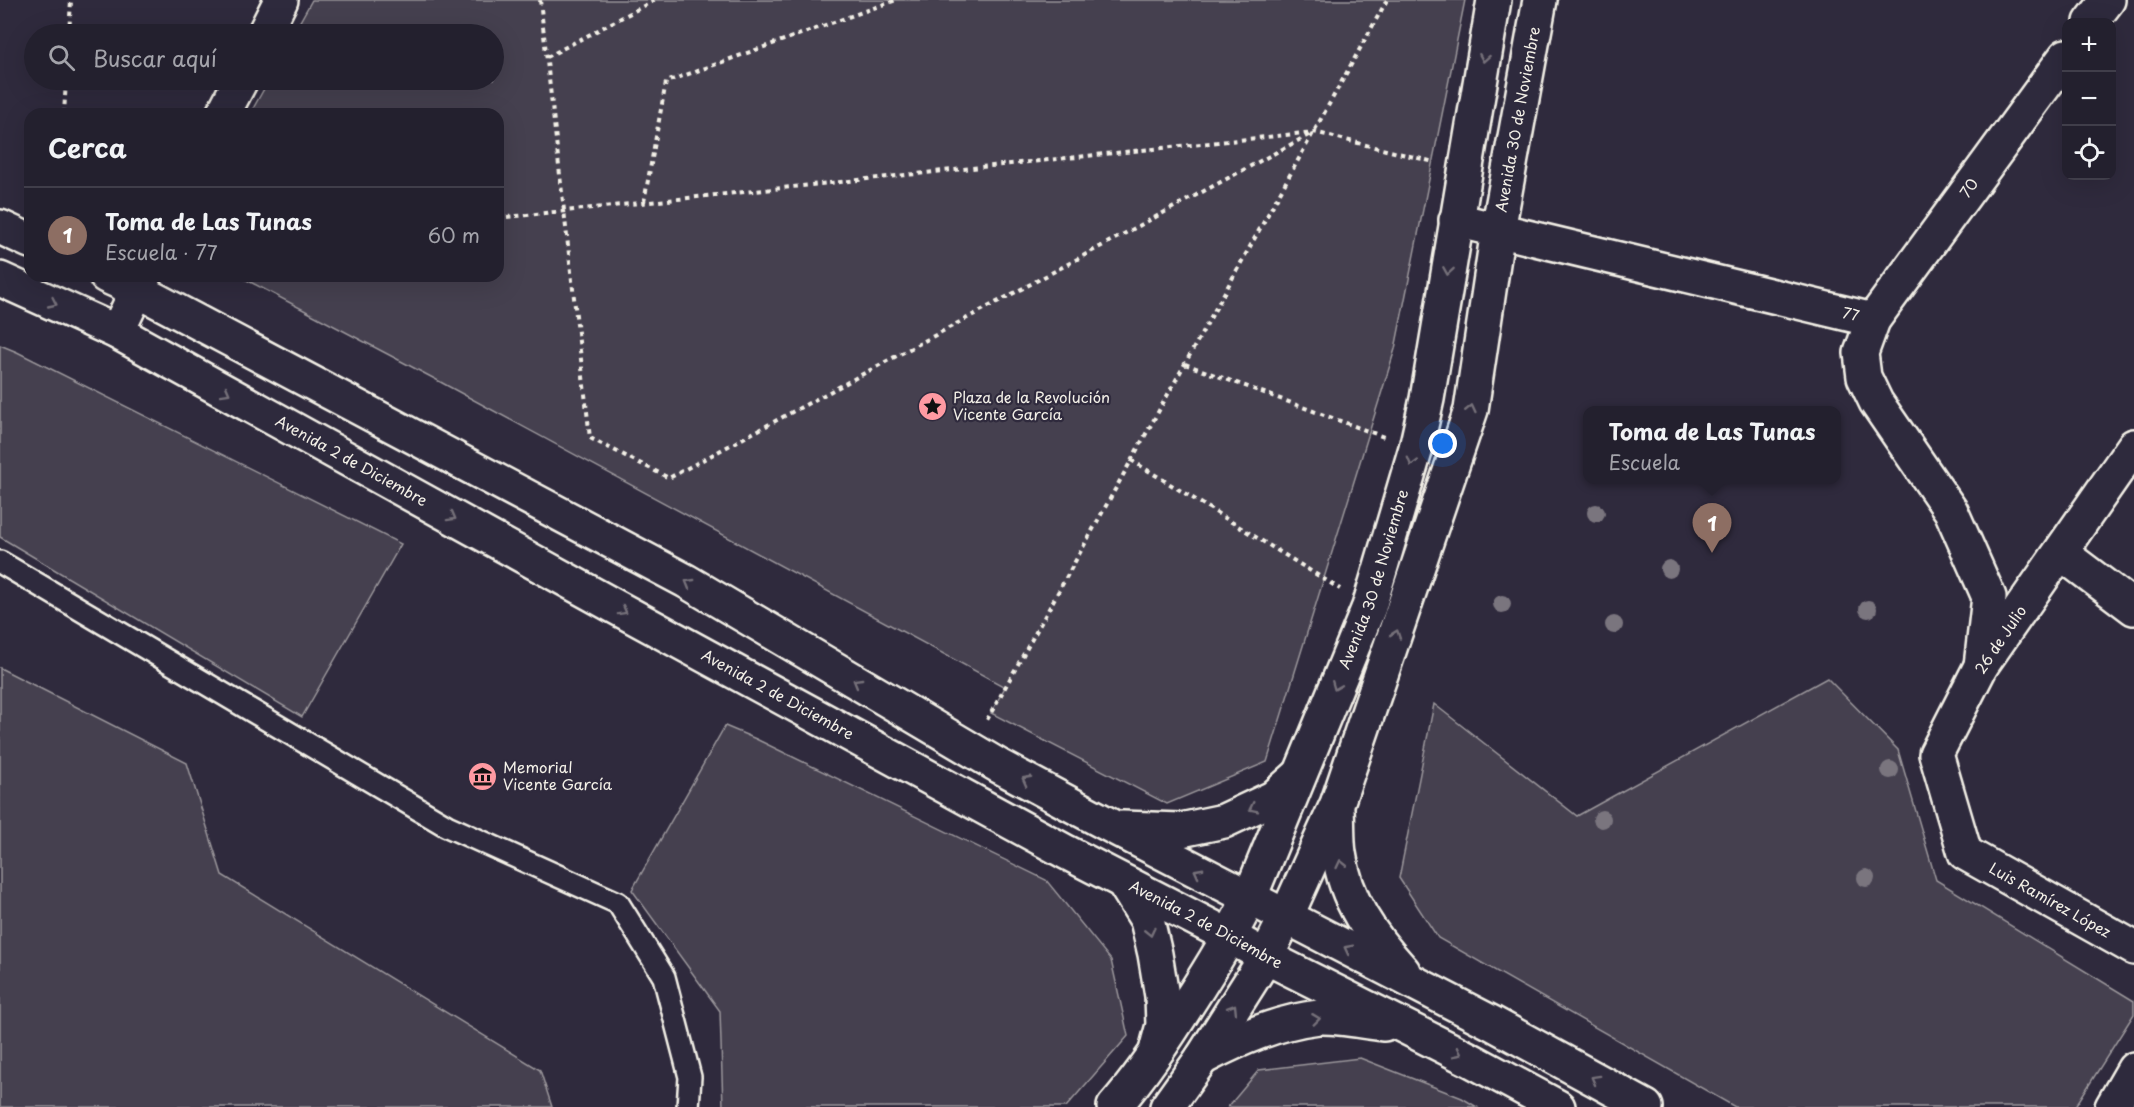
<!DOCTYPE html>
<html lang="es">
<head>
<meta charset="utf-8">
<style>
	body { margin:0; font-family:"Playpen Sans",sans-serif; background:#2b2836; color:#f1f3f6 }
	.controls { position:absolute; right:18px; top:18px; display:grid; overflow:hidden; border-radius:12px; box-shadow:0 6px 24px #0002 }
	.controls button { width:54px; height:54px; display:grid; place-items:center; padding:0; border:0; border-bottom:2px solid #403e4a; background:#23202e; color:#f1f3f6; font:30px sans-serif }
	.you { position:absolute; left:1443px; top:444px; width:21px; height:21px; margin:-15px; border:4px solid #fff; border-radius:50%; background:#1a73e8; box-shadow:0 0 0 9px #1a73e833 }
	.badge { display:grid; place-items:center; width:39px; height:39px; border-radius:50%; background:#ff9aa2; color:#fff; font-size:20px; font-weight:700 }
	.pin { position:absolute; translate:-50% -50px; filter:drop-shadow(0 2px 3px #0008) }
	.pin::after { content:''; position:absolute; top:32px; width:21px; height:18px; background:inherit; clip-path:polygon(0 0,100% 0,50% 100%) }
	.popup { position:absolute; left:1583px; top:406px; width:258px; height:78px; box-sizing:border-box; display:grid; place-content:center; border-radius:12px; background:#23202e; filter:drop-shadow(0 2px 4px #0005); font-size:20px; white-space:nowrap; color:#a3a3aa }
	.popup b { font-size:22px; color:#f1f3f6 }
	.popup::after { content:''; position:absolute; left:50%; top:100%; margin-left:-12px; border:12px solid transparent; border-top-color:#23202e }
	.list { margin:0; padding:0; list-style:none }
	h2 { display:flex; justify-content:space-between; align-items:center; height:78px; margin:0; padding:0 24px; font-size:26px }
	h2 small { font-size:20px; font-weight:400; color:#a3a3aa }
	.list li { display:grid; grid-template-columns:39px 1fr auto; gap:18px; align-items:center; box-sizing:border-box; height:96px; padding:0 24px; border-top:2px solid #403e4a }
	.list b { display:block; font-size:22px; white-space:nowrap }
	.list p { margin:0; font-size:20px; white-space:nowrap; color:#a3a3aa }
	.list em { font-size:20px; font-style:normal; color:#a3a3aa }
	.icon { flex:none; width:33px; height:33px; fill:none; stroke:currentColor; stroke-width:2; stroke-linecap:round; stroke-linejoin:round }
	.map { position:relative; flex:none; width:2134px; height:1107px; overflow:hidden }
	.search { position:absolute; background:#23202e; box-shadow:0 6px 24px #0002; left:24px; top:24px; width:480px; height:66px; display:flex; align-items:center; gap:15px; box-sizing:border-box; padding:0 21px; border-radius:33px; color:#a3a3aa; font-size:22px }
	.panel { position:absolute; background:#23202e; box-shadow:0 6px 24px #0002; left:24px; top:108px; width:480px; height:174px; border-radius:18px }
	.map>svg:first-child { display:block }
	.green { fill:#454050; stroke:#9c989c; stroke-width:1.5 }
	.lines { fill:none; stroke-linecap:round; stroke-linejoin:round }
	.lane-casing { stroke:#f4f1e8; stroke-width:26 }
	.street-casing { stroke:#f4f1e8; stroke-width:38 }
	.secondary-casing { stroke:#f4f1e8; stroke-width:38 }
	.path { stroke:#f4f1e8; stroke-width:4; stroke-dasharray:4.5 4.5; stroke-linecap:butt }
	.lane { stroke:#2f2a3d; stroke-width:21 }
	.street { stroke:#2f2a3d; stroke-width:33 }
	.secondary { stroke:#2f2a3d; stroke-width:33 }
	.tree { fill:#7a757e }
	.oneway { stroke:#747079 }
	.labels { text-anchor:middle; stroke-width:4.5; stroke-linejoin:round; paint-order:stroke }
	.street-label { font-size:15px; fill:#f4f1e8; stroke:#2f2a3d }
	.poi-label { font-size:15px; fill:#f4f1e8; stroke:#2f2a3d; text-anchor:start }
</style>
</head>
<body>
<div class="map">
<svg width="2134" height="1107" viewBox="0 0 2134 1107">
	<rect width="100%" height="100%" fill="#2f2a3d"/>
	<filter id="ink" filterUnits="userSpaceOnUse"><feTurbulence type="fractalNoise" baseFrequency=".0167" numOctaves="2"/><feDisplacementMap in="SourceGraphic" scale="12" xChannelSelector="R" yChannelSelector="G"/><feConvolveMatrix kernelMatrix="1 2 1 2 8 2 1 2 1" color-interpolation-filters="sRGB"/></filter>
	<g filter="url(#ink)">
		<!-- green -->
		<path class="green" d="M312 0H1465L1395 349 1267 762 1167 804 991 713 1005 687 433 378 239 276H498V114H250L269 80H494V34H293Z
			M0 345 17 352 401 544 302 717 0 537Z
			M0 668 187 763 222 875 540 1070 552 1107H0Z
			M1827 678 1898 750 1936 880 2134 1001V1014L2075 1107H1735L1438 938 1399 878 1434 704 1577 816Z
			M725 726 756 739 1046 880 1111 960 1128 1036 1066 1107H723L720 1011 632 890Z
			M1360 1058 1462 1098 1477 1107H1228L1259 1070Z"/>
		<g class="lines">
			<defs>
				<path id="lane" d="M0 562 447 826 618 903 664 977 690 1077 688 1107"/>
				<g id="street">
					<path d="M2091 22 2108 0"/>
					<path d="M264 34 281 0"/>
					<path d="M223 114 241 80"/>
					<path id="s1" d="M1456 220 1873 320"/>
					<path d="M117 332 144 276"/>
					<path id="s2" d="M2134 446 1981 666 1936 754 1965 853 2134 948"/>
					<path d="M2061 553 2134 608"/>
					<path id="s3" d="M1981 666 1989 597 1951 511 1876 402 1864 377 1861 353 1873 320 2066 56"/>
					<path d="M2112 1107 2134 1069"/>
				</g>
				<g id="secondary">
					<path d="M0 227 30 241"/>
					<path d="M106 276 137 290 686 581 999 766 1115 828 1492 1023 1646 1107"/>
					<path id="s4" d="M0 279 117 332 614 606 1066 852 1231 937 1266 957 1471 1060 1558 1107"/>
					<path d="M1337 810C1338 824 1337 839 1339 853 1345 900 1372 937 1403 971"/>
					<path d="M1122 828 1181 830 1224 821 1273 798 1299 775"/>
					<path d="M1124 883 1147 920 1155 954 1162 996 1163 1025 1157 1047"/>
					<path d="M1202 1058C1239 1039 1277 1022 1319 1017 1338 1016 1365 1022 1384 1024"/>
					<path id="s5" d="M1114 1107C1143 1074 1166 1039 1189 1002 1211 968 1231 935 1249 899L1369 607 1416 448 1427 399 1494 0"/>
					<path id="s6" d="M1167 1107 1202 1058 1266 957 1286 917 1337 804 1471 410 1498 230 1540 0"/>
				</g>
			</defs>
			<!-- lane casing -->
			<use href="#lane" class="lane-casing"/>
			<!-- street casing -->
			<use href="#street" class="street-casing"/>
			<!-- secondary casing -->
			<use href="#secondary" class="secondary-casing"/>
			<!-- path -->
			<path class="path" d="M540 0 590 438 669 478 1314 132
				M69 34 71 0
				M547 57 655 0
				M64 114 66 80
				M644 202 666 82 896 0
				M498 218 1314 132 1434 162
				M1185 364 1384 437
				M1131 460 1340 589
				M987 720 1387 0"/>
			<!-- lane -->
			<use href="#lane" class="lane"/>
			<!-- street -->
			<use href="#street" class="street"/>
			<!-- secondary -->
			<use href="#secondary" class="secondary"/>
		</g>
		<!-- trees -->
		<g class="tree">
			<circle cx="1596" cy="513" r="9"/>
			<circle cx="1669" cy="569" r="9"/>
			<circle cx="1502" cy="604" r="9"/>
			<circle cx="1868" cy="609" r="9"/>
			<circle cx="1614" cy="625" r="9"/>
			<circle cx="1890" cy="770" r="9"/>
			<circle cx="1602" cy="819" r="9"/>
			<circle cx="1866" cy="878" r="9"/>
		</g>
		<!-- one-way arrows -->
		<defs><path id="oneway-chevron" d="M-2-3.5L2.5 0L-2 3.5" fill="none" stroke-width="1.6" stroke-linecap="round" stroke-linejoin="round" transform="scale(1.5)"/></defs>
		<g class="oneway">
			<use href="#oneway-chevron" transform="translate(1484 58) rotate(100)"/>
			<use href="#oneway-chevron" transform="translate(1448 271) rotate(99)"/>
			<use href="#oneway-chevron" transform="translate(53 303) rotate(25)"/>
			<use href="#oneway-chevron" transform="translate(226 392) rotate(29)"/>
			<use href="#oneway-chevron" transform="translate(1471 409) rotate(-77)"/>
			<use href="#oneway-chevron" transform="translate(1412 462) rotate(106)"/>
			<use href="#oneway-chevron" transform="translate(452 517) rotate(29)"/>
			<use href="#oneway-chevron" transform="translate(689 583) rotate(-150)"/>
			<use href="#oneway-chevron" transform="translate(623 611) rotate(29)"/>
			<use href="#oneway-chevron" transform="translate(1396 634) rotate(-71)"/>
			<use href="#oneway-chevron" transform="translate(857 682) rotate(-150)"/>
			<use href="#oneway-chevron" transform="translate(1336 686) rotate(112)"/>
			<use href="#oneway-chevron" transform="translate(1026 780) rotate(-152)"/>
			<use href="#oneway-chevron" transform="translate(1253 808) rotate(154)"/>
			<use href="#oneway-chevron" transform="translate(1341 864) rotate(-103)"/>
			<use href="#oneway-chevron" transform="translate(1198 872) rotate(-152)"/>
			<use href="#oneway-chevron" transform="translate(1150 932) rotate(77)"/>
			<use href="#oneway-chevron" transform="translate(1348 949) rotate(-153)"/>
			<use href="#oneway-chevron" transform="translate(1233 1008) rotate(-58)"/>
			<use href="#oneway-chevron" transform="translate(1316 1019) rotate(-7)"/>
			<use href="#oneway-chevron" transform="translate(1458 1053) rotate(27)"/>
			<use href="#oneway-chevron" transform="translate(1595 1079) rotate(-151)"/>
		</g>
	</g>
	<!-- icons -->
	<defs>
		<symbol id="sight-disc" viewBox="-11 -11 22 22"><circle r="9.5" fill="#ff9aa2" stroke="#2f2a3d"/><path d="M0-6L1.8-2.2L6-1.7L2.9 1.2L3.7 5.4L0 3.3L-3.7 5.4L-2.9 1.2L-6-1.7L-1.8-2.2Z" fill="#111"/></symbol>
		<symbol id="museum-disc" viewBox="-11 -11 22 22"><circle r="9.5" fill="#ff9aa2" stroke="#2f2a3d"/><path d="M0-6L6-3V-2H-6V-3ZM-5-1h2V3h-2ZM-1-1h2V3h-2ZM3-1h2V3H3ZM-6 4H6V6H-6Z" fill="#111"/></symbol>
	</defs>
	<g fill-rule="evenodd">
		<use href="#sight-disc" x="916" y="390" width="33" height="33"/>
		<use href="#museum-disc" x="466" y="760" width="33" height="33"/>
	</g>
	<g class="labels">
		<!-- street labels -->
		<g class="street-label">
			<text dy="5" stroke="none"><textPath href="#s6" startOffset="1059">Avenida 30 de Noviembre</textPath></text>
			<text dy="5" stroke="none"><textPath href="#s3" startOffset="546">70</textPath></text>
			<text dy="5" stroke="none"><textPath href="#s1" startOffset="406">77</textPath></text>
			<text dy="5" stroke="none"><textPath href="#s4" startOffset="396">Avenida 2 de Diciembre</textPath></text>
			<text dy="5" stroke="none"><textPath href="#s5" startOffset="592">Avenida 30 de Noviembre</textPath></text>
			<text transform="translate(2001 640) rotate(-56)" y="5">26 de Julio</text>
			<text dy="5" stroke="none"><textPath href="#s4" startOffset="882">Avenida 2 de Diciembre</textPath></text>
			<text dy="5" stroke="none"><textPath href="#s2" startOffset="567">Luis Ramírez López</textPath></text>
			<text dy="5" stroke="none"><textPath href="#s4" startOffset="1368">Avenida 2 de Diciembre</textPath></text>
		</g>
		<!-- poi labels -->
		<g class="poi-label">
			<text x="953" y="403">Plaza de la Revolución<tspan x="953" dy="17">Vicente García</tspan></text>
			<text x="503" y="773">Memorial<tspan x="503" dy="17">Vicente García</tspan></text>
		</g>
	</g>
</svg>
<div class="controls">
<button>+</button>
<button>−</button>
<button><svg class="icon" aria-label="locate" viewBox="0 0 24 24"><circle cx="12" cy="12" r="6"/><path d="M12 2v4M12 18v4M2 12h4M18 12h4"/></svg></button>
</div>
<div class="you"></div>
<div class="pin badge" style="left:1712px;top:553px;background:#8d6e63">1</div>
<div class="popup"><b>Toma de Las Tunas</b>Escuela</div>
<div class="search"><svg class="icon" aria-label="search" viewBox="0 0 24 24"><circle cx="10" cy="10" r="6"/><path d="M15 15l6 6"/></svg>Buscar aquí</div>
<section class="panel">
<h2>Cerca<small></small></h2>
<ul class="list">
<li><span class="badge" style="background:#8d6e63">1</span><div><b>Toma de Las Tunas</b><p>Escuela · 77</p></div><em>60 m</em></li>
</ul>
</section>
</div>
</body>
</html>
